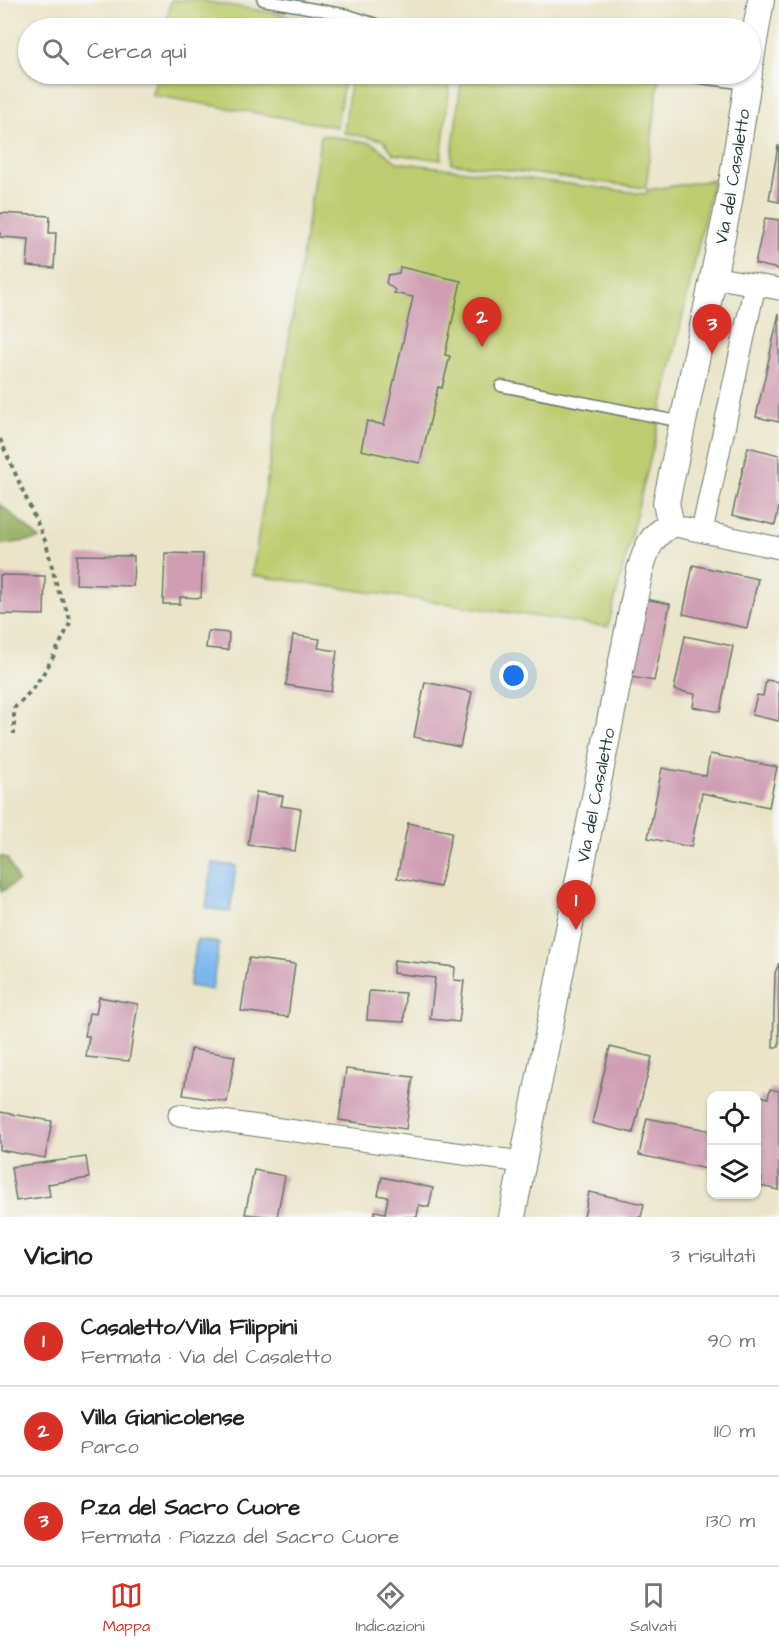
<!DOCTYPE html>
<html lang="it">
<head>
<meta charset="utf-8">
<style>
	body { margin:0; font-family:"Architects Daughter",sans-serif; background:#f2f2f2; color:#202124 }
	.controls { position:absolute; right:18px; bottom:18px; display:grid; overflow:hidden; border-radius:12px; box-shadow:0 2px 4px #0004 }
	.controls button { width:54px; height:54px; display:grid; place-items:center; padding:0; border:0; border-bottom:2px solid #e0e0e0; background:#fff; color:#202124; font:30px sans-serif }
	.you { position:absolute; left:514px; top:676px; width:21px; height:21px; margin:-15px; border:4px solid #fff; border-radius:50%; background:#1a73e8; box-shadow:0 0 0 9px #1a73e833 }
	.badge { display:grid; place-items:center; width:39px; height:39px; border-radius:50%; background:#d93025; color:#fff; font-size:20px; font-weight:700 }
	.pin { position:absolute; translate:-50% -50px; filter:drop-shadow(0 2px 3px #0008) }
	.pin::after { content:''; position:absolute; top:32px; width:21px; height:18px; background:inherit; clip-path:polygon(0 0,100% 0,50% 100%) }
	.list { margin:0; padding:0; list-style:none }
	h2 { display:flex; justify-content:space-between; align-items:center; height:78px; margin:0; padding:0 24px; font-size:26px }
	h2 small { font-size:20px; font-weight:400; color:#757577 }
	.list li { display:grid; grid-template-columns:39px 1fr auto; gap:18px; align-items:center; box-sizing:border-box; height:90px; padding:0 24px; border-top:2px solid #e0e0e0 }
	.list b { display:block; font-size:22px; white-space:nowrap }
	.list p { margin:0; font-size:20px; white-space:nowrap; color:#757577 }
	.list em { font-size:20px; font-style:normal; color:#757577 }
	.icon { flex:none; width:33px; height:33px; fill:none; stroke:currentColor; stroke-width:2; stroke-linecap:round; stroke-linejoin:round }
	.map { position:relative; flex:none; width:779px; height:1217px; overflow:hidden }
	.search { position:absolute; background:#fff; box-shadow:0 2px 4px #0004; left:18px; right:18px; top:18px; height:66px; display:flex; align-items:center; gap:15px; box-sizing:border-box; padding:0 21px; border-radius:33px; color:#757577; font-size:22px }
	.sheet { height:348px; background:#fff }
	nav { display:flex; justify-content:space-around; align-items:center; box-sizing:border-box; height:84px; border-top:2px solid #e0e0e0; background:#fff; font-size:16px; color:#757577 }
	nav a { display:grid; justify-items:center; gap:3px }
	nav .on { color:#d93025 }
	.map>svg:first-child { display:block }
	.green { fill:#becc6f; stroke:#6e8452; stroke-width:1.5 }
	.forest { fill:#96b062; stroke:#5a764b; stroke-width:1.5 }
	.water { fill:#7bb7ed; stroke:#4d7a90; stroke-width:1.5 }
	.building { fill:#cf9eb3 }
	.lines { fill:none; stroke-linecap:round; stroke-linejoin:round }
	.service-casing { stroke:#667868; stroke-width:13 }
	.minor-casing { stroke:#667868; stroke-width:23 }
	.tertiary-casing { stroke:#667868; stroke-width:28 }
	.path { stroke:#667868; stroke-width:4; stroke-dasharray:4.5 4.5; stroke-linecap:butt }
	.service { stroke:#fff; stroke-width:10 }
	.minor { stroke:#fff; stroke-width:21 }
	.tertiary { stroke:#fff; stroke-width:26 }
	.labels { text-anchor:middle; stroke-width:5; stroke-linejoin:round; paint-order:stroke }
	.street-label { font-size:18px; fill:#1f3d34; stroke:#f6f6f2 }
</style>
</head>
<body>
<div class="map">
<svg width="779" height="1217" viewBox="0 0 779 1217">
	<rect width="100%" height="100%" fill="#f6f6f2"/>
	<filter id="ink" filterUnits="userSpaceOnUse"><feTurbulence type="fractalNoise" baseFrequency=".0167" numOctaves="2"/><feDisplacementMap in="SourceGraphic" scale="12" xChannelSelector="R" yChannelSelector="G"/><feConvolveMatrix kernelMatrix="1 2 1 2 8 2 1 2 1" color-interpolation-filters="sRGB"/></filter>
	<filter id="wash" filterUnits="userSpaceOnUse"><feTurbulence type="fractalNoise" baseFrequency=".008" numOctaves="4" result="noise"/><feDisplacementMap in="SourceGraphic" scale="24" xChannelSelector="R" yChannelSelector="G"/><feGaussianBlur stdDeviation="1.35" result="paint"/><feColorMatrix in="noise" values="0 0 0 0 0 0 0 0 0 0 0 0 0 0 0 0 0 1.4 0 .05"/><feComposite in="paint" operator="in"/></filter>
	<g filter="url(#wash)">
		<rect width="100%" height="100%" fill="#eae5c9"/>
		<!-- green -->
		<path class="green" d="M171 0H198L351 26V28H165Z
			M157 74H345L337 127 152 95Z
			M351 74H451L441 160 394 154 383 140 344 133Z
			M462 74H628L659 77 646 188 451 163Z
			M321 135 372 143 397 162 646 194 647 190 713 180 656 436 608 627 252 575Z"/>
		<!-- forest -->
		<path class="forest" d="M0 504 40 539 0 545Z
			M0 856 7 858 18 881 1 892Z"/>
		<!-- water -->
		<path class="water" d="M212 863 236 866 230 912 206 908Z
			M197 940 219 943 212 990 189 986Z"/>
		<g id="blocks">
			<!-- building -->
			<path class="building" d="M778 146H779V202L769 200Z
				M0 213 50 216 49 233H56L54 268 27 266 29 239 0 237Z
				M765 218 779 220V269L755 264Z
				M400 267 461 281 445 355 450 356 442 388 438 387 420 463 361 450 367 421 384 425 413 297 394 293 395 290 386 283 388 275 399 273Z
				M779 313V422L756 417Z
				M748 447 779 455V507L775 525 732 515Z
				M165 553 203 554 201 598 180 597V604H163Z
				M77 555 134 556 133 586 76 584Z
				M693 565 758 579 747 628 683 614Z
				M0 575 45 576 44 615 0 614Z
				M645 599 670 604 654 681 631 677Z
				M208 631 229 633 228 650 206 648Z
				M293 635 320 639 318 648 337 651 331 692 286 685Z
				M685 636 733 646 720 712 693 707 695 694 674 690Z
				M766 680 779 682V721L752 715 757 695 763 696Z
				M425 682 472 692 460 747 414 737Z
				M710 754 777 767 769 807 702 793 691 847 648 838 662 768 706 776Z
				M256 792 283 796 281 806 301 809 295 851 248 845Z
				M408 823 452 832 440 887 397 878Z
				M249 958 295 964 288 1017 241 1011Z
				M394 960 455 967 454 980 464 981 459 1022 430 1019 435 978 393 973Z
				M779 963V1047H773L775 973Z
				M369 991 405 993 404 1022 367 1020Z
				M99 997 138 1004 129 1061 86 1057 89 1036H85L89 1013 96 1014Z
				M610 1047 652 1057 633 1133 592 1123Z
				M191 1049 235 1056 227 1102 183 1095Z
				M346 1069 413 1077 406 1129 339 1120Z
				M770 1089 779 1091V1190L760 1186 762 1179 756 1178V1116L761 1096 768 1098Z
				M0 1112 52 1121 45 1158 0 1150Z
				M647 1118 712 1131 707 1169 639 1155Z
				M86 1157 89 1178 48 1184 50 1196 16 1201 11 1167Z
				M254 1170 285 1176 277 1217 245 1214Z
				M382 1177 433 1188 429 1207 419 1205 417 1217H374L375 1211 385 1213 388 1197 378 1195Z
				M589 1192 644 1204 641 1217H584Z"/>
		</g>
	</g>
	<g filter="url(#ink)">
		<use href="#blocks" fill-opacity="0" stroke="#667868" stroke-width="1.5"/>
		<g class="lines">
			<defs>
				<path id="service" d="M263 0 348 15 379 25 404 28
					M671 74 747 84
					M501 386 682 422"/>
				<path id="minor" d="M713 277 779 289
					M671 525 779 548
					M702 531 755 285
					M179 1115 522 1162"/>
				<g id="tertiary">
					<path d="M750 65 761 0"/>
					<path id="s1" d="M512 1217 640 570C646 550 651 534 671 525L666 503 729 202 749 74"/>
				</g>
			</defs>
			<!-- service casing -->
			<use href="#service" class="service-casing"/>
			<!-- minor casing -->
			<use href="#minor" class="minor-casing"/>
			<!-- tertiary casing -->
			<use href="#tertiary" class="tertiary-casing"/>
			<!-- path -->
			<path class="path" d="M0 439 46 543 57 587 71 621C56 652 41 685 14 708V734"/>
			<!-- service -->
			<use href="#service" class="service"/>
			<!-- minor -->
			<use href="#minor" class="minor"/>
			<!-- tertiary -->
			<use href="#tertiary" class="tertiary"/>
		</g>
	</g>
	<g class="labels">
		<!-- street labels -->
		<g class="street-label">
			<text dy="6" stroke="none"><textPath href="#s1" startOffset="1072">Via del Casaletto</textPath></text>
			<text dy="6" stroke="none"><textPath href="#s1" startOffset="430">Via del Casaletto</textPath></text>
		</g>
	</g>
</svg>
<div class="controls">
<button><svg class="icon" aria-label="locate" viewBox="0 0 24 24"><circle cx="12" cy="12" r="6"/><path d="M12 2v4M12 18v4M2 12h4M18 12h4"/></svg></button>
<button><svg class="icon" aria-label="layers" viewBox="0 0 24 24"><path d="M12 4l9 5-9 5-9-5zM3 14l9 5 9-5"/></svg></button>
</div>
<div class="you"></div>
<div class="pin badge" style="left:576px;top:930px">1</div>
<div class="pin badge" style="left:482px;top:347px">2</div>
<div class="pin badge" style="left:712px;top:354px">3</div>
<div class="search"><svg class="icon" aria-label="search" viewBox="0 0 24 24"><circle cx="10" cy="10" r="6"/><path d="M15 15l6 6"/></svg>Cerca qui</div>
</div>
<section class="sheet">
<h2>Vicino<small>3 risultati</small></h2>
<ul class="list">
<li><span class="badge">1</span><div><b>Casaletto/Villa Filippini</b><p>Fermata · Via del Casaletto</p></div><em>90 m</em></li>
<li><span class="badge">2</span><div><b>Villa Gianicolense</b><p>Parco</p></div><em>110 m</em></li>
<li><span class="badge">3</span><div><b>P.za del Sacro Cuore</b><p>Fermata · Piazza del Sacro Cuore</p></div><em>130 m</em></li>
</ul>
</section>
<nav>
<a class="on"><svg class="icon" aria-label="map" viewBox="0 0 24 24"><path d="M3 6l6-2 6 2 6-2v14l-6 2-6-2-6 2zM9 4v14M15 6v14"/></svg>Mappa</a>
<a><svg class="icon" aria-label="directions" viewBox="0 0 24 24"><path d="M12 3l9 9-9 9-9-9zM9 14v-3h6M13 9l2 2-2 2"/></svg>Indicazioni</a>
<a><svg class="icon" aria-label="saved" viewBox="0 0 24 24"><path d="M7 4h10v16l-5-4-5 4z"/></svg>Salvati</a>
</nav>
</body>
</html>
